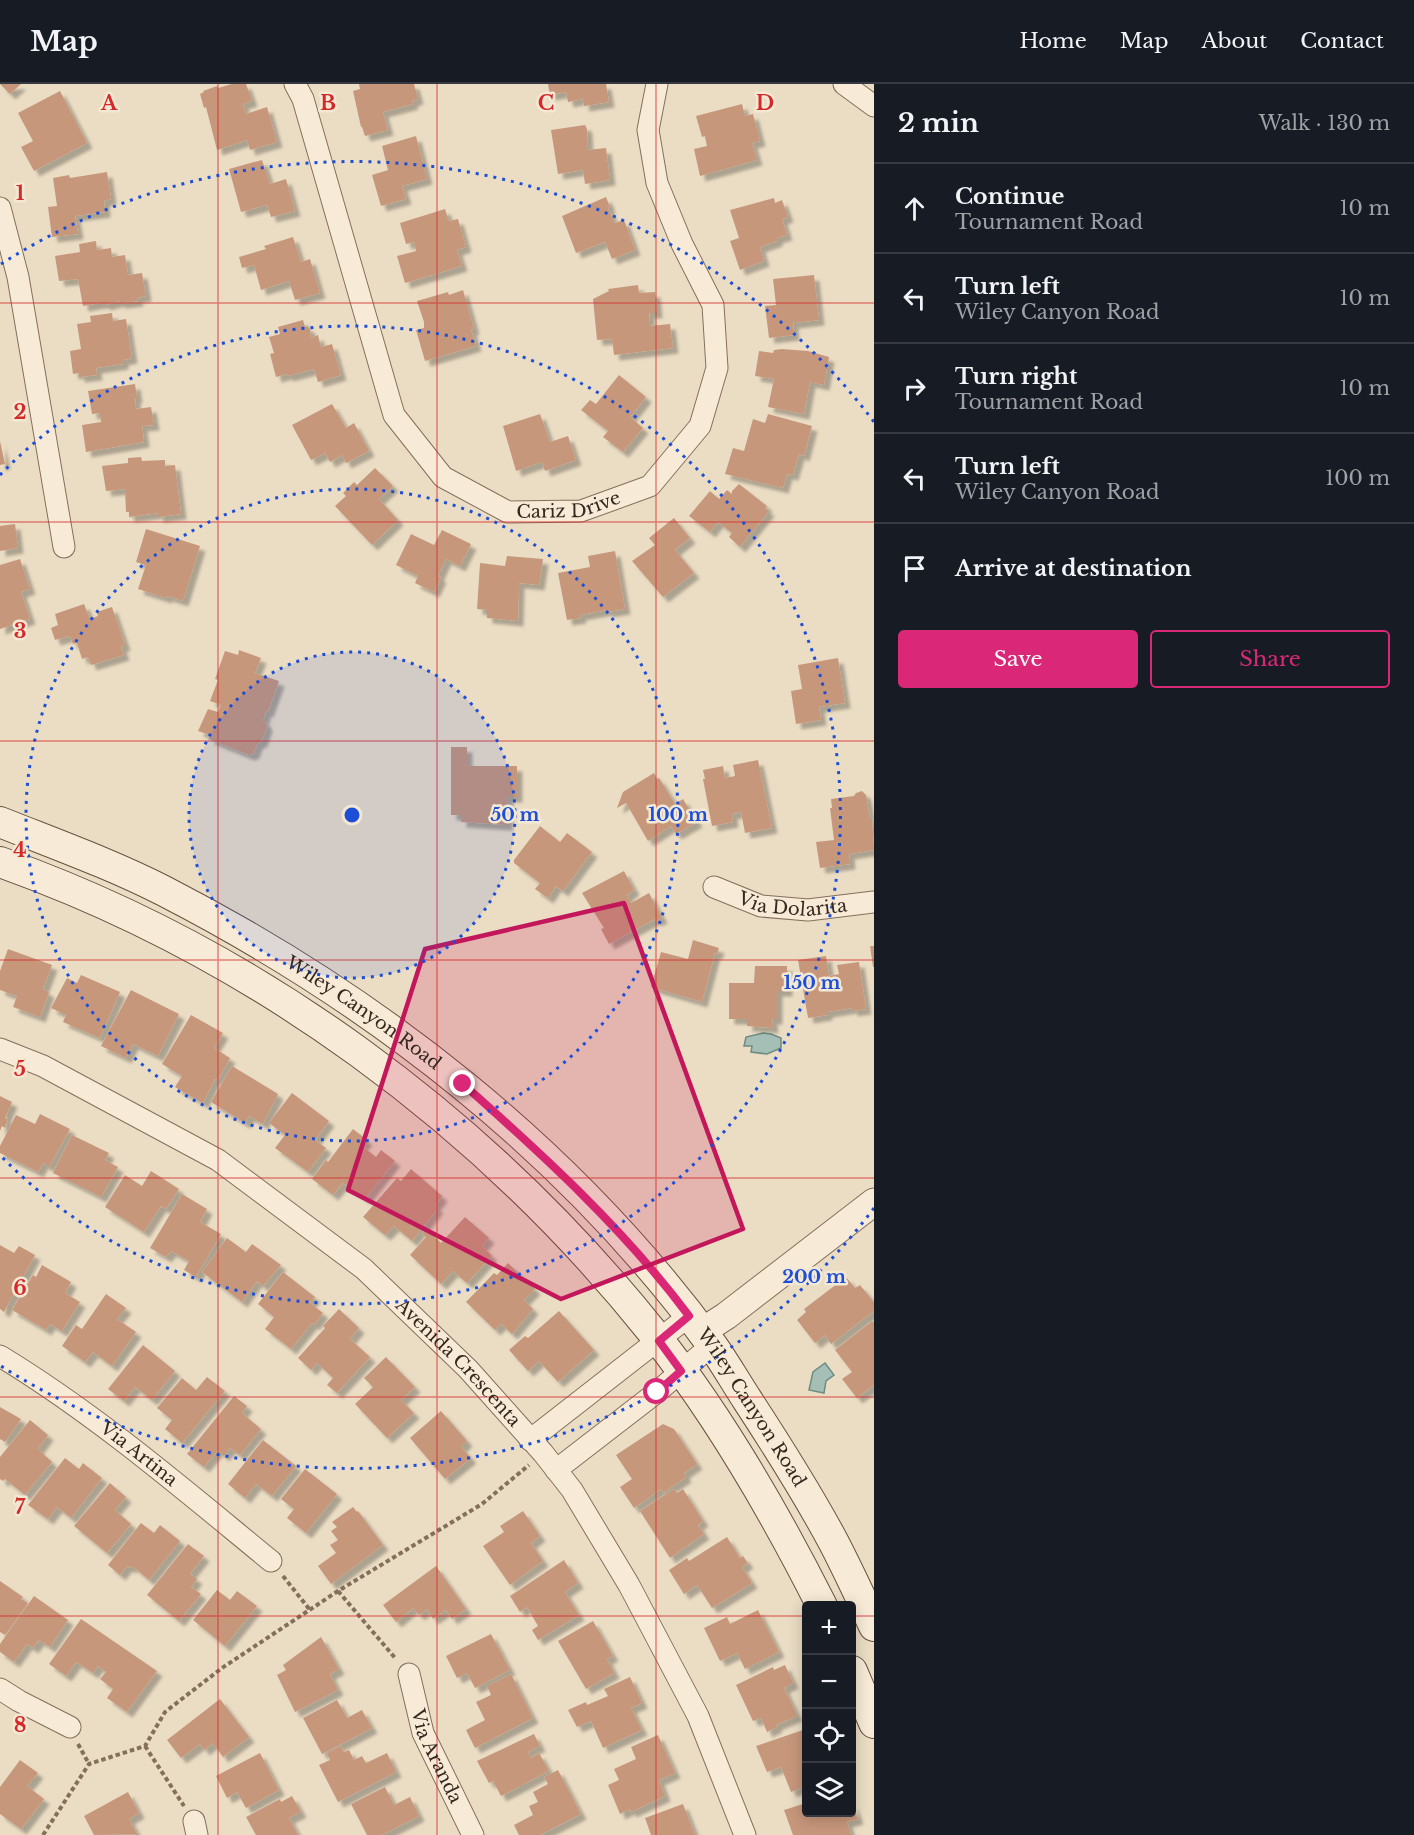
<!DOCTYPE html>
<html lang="en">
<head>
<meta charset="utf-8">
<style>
	body { margin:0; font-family:"Libre Baskerville",serif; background:#20242c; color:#f1f3f6 }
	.controls { position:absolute; right:18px; bottom:18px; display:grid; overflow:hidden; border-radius:6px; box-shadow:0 3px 15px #0003 }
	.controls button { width:54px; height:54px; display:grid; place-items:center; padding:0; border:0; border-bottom:2px solid #363941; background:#171b24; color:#f1f3f6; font:30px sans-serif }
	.stop { position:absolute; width:18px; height:18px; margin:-14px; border:4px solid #db2777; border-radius:50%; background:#fff }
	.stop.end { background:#db2777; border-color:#fff; box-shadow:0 2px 6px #0008 }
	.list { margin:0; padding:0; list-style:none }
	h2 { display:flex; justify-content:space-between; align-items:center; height:78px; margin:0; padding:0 24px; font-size:26px }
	h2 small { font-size:20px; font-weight:400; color:#9ea1a6 }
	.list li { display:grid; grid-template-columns:39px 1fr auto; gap:18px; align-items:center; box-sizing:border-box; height:90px; padding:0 24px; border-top:2px solid #363941 }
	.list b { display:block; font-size:22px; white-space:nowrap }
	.list p { margin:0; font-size:20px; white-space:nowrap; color:#9ea1a6 }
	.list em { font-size:20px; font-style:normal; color:#9ea1a6 }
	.actions { display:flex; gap:12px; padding:18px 24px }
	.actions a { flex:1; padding:14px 0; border:2px solid #db2777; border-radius:6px; text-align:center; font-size:21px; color:#db2777 }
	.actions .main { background:#db2777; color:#fff }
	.icon { flex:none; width:33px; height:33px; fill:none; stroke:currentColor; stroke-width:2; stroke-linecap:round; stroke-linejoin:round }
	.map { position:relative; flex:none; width:874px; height:1751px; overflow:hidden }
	header { display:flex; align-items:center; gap:36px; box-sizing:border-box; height:84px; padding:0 30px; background:#171b24; border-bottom:2px solid #363941 }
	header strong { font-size:28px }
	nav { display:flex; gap:33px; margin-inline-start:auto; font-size:21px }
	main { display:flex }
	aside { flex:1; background:#171b24 }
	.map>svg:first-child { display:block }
	.water { fill:#a6bfb6; stroke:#6d8c82; stroke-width:1.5 }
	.building { fill:#c7977c; filter:url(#shadow) }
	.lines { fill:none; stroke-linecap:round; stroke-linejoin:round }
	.minor-casing { stroke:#856f5c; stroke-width:23 }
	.tertiary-casing { stroke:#856f5c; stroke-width:29 }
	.secondary-casing { stroke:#67503f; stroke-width:32 }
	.path { stroke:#856f5c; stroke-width:4; stroke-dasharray:4.5 3; stroke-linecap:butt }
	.minor { stroke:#f7ebd7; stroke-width:21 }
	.tertiary { stroke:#f7ebd7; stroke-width:27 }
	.secondary { stroke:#f7ebd7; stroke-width:30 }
	.route { stroke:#db2777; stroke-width:8 }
	.marked { fill:#c2185b; fill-opacity:0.2; stroke:#c2185b; stroke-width:4.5; stroke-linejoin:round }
	.grid { fill:none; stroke:#d62828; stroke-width:1.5; stroke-opacity:0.55 }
	.ring { fill:none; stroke:#1d4ed8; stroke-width:3; stroke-dasharray:3 6 }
	.labels { text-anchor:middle; stroke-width:5; stroke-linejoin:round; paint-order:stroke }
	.street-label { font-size:18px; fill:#36281f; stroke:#f3e8d3 }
	.grid-label { font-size:20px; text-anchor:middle; font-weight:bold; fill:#d62828; stroke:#f3e8d3; stroke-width:5; stroke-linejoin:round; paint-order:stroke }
	.centre { fill:#1d4ed8; stroke:#f3e8d3; stroke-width:3 }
	.ring-label { font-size:18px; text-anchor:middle; font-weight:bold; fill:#1d4ed8; stroke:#f3e8d3; stroke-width:5; stroke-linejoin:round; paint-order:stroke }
</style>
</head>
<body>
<header>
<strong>Map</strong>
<nav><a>Home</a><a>Map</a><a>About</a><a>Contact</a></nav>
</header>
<main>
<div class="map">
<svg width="874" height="1751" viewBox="0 0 874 1751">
	<defs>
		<filter id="shadow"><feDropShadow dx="5.5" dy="5.5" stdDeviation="1.5" flood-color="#0004"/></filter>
	</defs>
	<rect width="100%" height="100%" fill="#ebddc4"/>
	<!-- water -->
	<path class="water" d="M763 949 771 950 781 954V964L767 970 751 968 752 962H744L746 953Z
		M825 1279 834 1291 826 1297 824 1309 809 1306 813 1288Z"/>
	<!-- building -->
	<path class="building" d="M0 0H21L10 10Z
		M232 0H246L252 17 243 20 246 30 267 23 277 58 250 66 247 56 217 66 206 23 204 24 200 10 204 8 203 7 217 2 218 4Z
		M359 0H414L418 15 412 17 413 20 383 28 388 46 365 52 362 43H361L353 7 360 5Z
		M548 0H606L609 18 584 22 583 15 568 18 566 8 550 11Z
		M60 7 87 59 34 87 21 63 33 57 18 29Z
		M742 20 745 32 753 30 760 57 752 59 757 76 700 92 694 65 707 62 705 52 702 53 696 32Z
		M585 41 587 45 588 66 606 64 610 96 585 100 583 86 558 90 551 46Z
		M416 52 427 95 402 102 406 115 381 122 372 91 388 86 382 62Z
		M262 76 270 100 286 95 295 127 271 133 267 121 241 128 229 85Z
		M107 88 111 115 104 117 105 128 75 132 78 150 52 153 48 123 57 122 53 94 69 91 70 94Z
		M606 113 610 123 608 124 615 139 624 136 635 166 612 175 605 158 576 169 562 132Z
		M774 114 775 119 782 116 788 133 782 135 787 151 777 154V157L760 163 764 177 740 186 730 157 739 154 730 126Z
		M445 125 449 137 458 135 466 163 457 166 462 182 405 199 397 172 416 167 414 158 406 160 400 139Z
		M293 153 301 178 310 175 320 209 295 216 289 197 261 206 254 181 242 184 239 173 266 165 264 162Z
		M96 157 97 166 111 164 112 173 125 171 128 191 142 189 146 212 137 214 138 217 120 219 119 217 105 221V219H100L83 222 78 195 59 197 55 172 80 168 79 160Z
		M814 191 819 236 793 239 794 251 769 254 765 222 776 221 773 195Z
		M638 201 639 209 655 208 657 229H649L650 242 670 240 673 264 614 271 612 255 597 256 593 215 609 207 608 205Z
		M463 206 474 245 471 246 476 262 425 277 416 246 424 244V238L417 217 448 208 449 211Z
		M112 229 113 237 126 235 132 274 123 276V280L96 284 97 291 79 293V289L73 290 70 267 81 265 77 240 91 238 90 232Z
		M303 236 305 243 307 242 310 245 311 254 318 251 321 263 332 260 341 291 318 298 314 285 288 292 287 290 276 293 270 270 274 269 269 253 280 250 278 243Z
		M782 265 808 267 829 273 824 301 810 298 804 330 768 323 774 295 755 292 759 267 773 269 774 266Z
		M619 291 646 313 630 333 643 344 623 368 603 353 608 347 581 326 590 316 596 320Z
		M135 300 137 314H135L136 325 151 323 154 341 142 342 144 358 86 368 82 341 101 338 100 329 92 330 88 307Z
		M332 320 346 344 354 339 369 367 346 379 342 371 330 378 325 369 311 376 292 341Z
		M540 330 550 358 568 352 576 376 545 387 542 378 516 387 503 342Z
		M768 330 812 342 804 372 799 370 793 391 787 390 783 404 725 390 733 364 744 367 753 335 765 339Z
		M0 357 5 380 0 381Z
		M141 373 142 377 165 376V382L175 381 181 430 158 433V429L129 433V428H126L125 405 106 407 102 382 128 379V374Z
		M375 384 393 402 379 415 398 436 372 461 335 422 346 412 343 409 354 398 357 401Z
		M739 400 767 422 765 424 769 427 740 463 729 453 732 449 718 438 710 448 689 432 710 407 719 415 727 406 732 410V407Z
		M674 434 690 454 675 466 694 489 663 513 632 477 655 461 649 454Z
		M15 440 18 464 0 467V442Z
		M146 445 200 462 183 517 167 512 166 514 138 505 146 481 136 478Z
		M442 446 471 460 460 482 446 475 438 492 441 493 434 508 415 499 418 492 396 481 411 450 434 461Z
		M615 467 625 525 607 528V526L580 531 581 534 567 536 558 489 590 483 588 472Z
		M507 472 543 475 539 501 519 499 518 537 487 534V526L477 525 480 479 505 482Z
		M20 475 30 505 21 508 30 535 0 545V481Z
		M84 520 90 535 98 532 97 528 112 523 125 561 121 563 124 571 91 581 88 573 82 575 77 559 73 560 70 552 55 556 51 544 58 541 55 530Z
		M239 566 261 574 255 589 279 597 268 628 266 627 263 637H265L267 642 262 657 257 660 254 669 249 671 209 655 210 651 198 647 208 625 218 628 221 621 210 617 218 596 215 595 225 567 238 571Z
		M838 574 845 619 819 623 821 636 796 640 791 607 802 605 798 581Z
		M451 663H467V682H517V713H507V741L461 738V731H451Z
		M758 676 772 744 745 749 741 728 732 730 733 738 712 742 703 695H705L703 686 723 682 725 694 735 692 733 681Z
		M654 689 657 695 659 694 675 720 683 715 697 738 676 750 671 742 648 757 626 719 617 724 623 708Z
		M862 707 866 711 870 735H872L874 766 849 770 850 780 820 784 816 758 834 756 830 724H832L831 715 854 712 856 709Z
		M540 742 560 758 567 749 592 768 563 807 556 802 548 814 535 805 540 799 514 779V776Z
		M624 787 634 806 627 811 631 819 649 809 662 834 656 837 655 835 609 860 601 845 604 844 582 809Z
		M693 856 719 864 717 870 715 869 702 918 651 903 661 868 688 875Z
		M870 862H874V883H873Z
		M8 865 52 881 43 905 49 908 40 933 13 923 17 912 0 906V887Z
		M826 872 829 892 839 890 837 881 859 878 866 925 852 927V924L827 928V931L808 934 798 876Z
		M755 882H787V907H777V935H772L773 944 747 942V935H729V899H754Z
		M81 891 120 908 100 954 63 938 66 931 51 924 67 894 77 899Z
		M131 906 179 930 158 972 133 960 126 974 101 962Z
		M191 931 223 949 214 964 230 974 218 996 215 995 203 1019 175 1003 182 992 162 980Z
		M232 982 278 1010 263 1040 249 1032 245 1039 211 1018Z
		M292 1009 329 1037 315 1056 326 1064 308 1088 275 1064 285 1051 269 1039Z
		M0 1012 12 1018 5 1034 8 1035 5 1044 2 1042 0 1047Z
		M40 1030 70 1045 49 1083 43 1079 38 1088 0 1069V1062L16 1031 35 1040Z
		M353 1045 367 1056 362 1062 376 1073 381 1066 395 1077 365 1115 343 1099 333 1111 312 1095 326 1076 328 1078Z
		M72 1051 109 1069 105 1076 118 1083 101 1113 53 1089Z
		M411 1085 442 1112 435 1122 438 1124 412 1157 394 1142 385 1151 363 1133 397 1094 401 1097Z
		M151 1087 179 1105 166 1125 161 1122 144 1148 105 1123 125 1091 142 1102Z
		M182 1110 207 1125 200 1138 221 1150 196 1193 184 1186 189 1177 171 1167 166 1173 150 1164Z
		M465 1133 489 1154 482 1162 492 1172 467 1199 453 1187 441 1200 410 1171 426 1153 422 1150 426 1145 441 1159Z
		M227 1154 246 1168 252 1160 281 1181 263 1202 257 1197 242 1218 202 1188Z
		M0 1161 14 1169 19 1162 35 1171 4 1228 0 1225Z
		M508 1179 535 1205 524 1216 533 1225 512 1250 501 1240 495 1246 466 1218 494 1189 497 1191Z
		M42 1181 71 1198 65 1209 80 1218 62 1247 50 1240 46 1246 12 1226 33 1191 36 1193Z
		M283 1188 315 1213 310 1219 323 1229 314 1241 312 1239 291 1265 265 1245 274 1233 258 1220Z
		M846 1193 855 1204 860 1201 874 1218V1227L831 1260 825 1251 815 1259 797 1236 806 1228 804 1225Z
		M106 1210 126 1224 117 1235 136 1248 112 1282 93 1268 85 1278 62 1262 76 1241 82 1245Z
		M339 1225 359 1244 350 1255 370 1273 337 1309 327 1301 333 1294 317 1279 311 1286 298 1274 325 1244 323 1242Z
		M559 1227 594 1266 558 1298 539 1277 528 1287 509 1266 525 1252 528 1254Z
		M871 1238H874V1301L857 1314 842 1295 852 1288 835 1266Z
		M143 1261 175 1287 152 1316 135 1303 124 1317 108 1305Z
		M386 1273 415 1303 401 1316 414 1329 387 1354 355 1320 373 1303 364 1294Z
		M207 1293 225 1307 182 1359 165 1345 172 1336 157 1324 182 1294 196 1306Z
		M234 1312 247 1322 242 1329 261 1345 240 1371 230 1364 224 1372 218 1366 204 1383 187 1370Z
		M0 1323 21 1335 5 1358 0 1355Z
		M441 1327 467 1357 461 1363 471 1374 445 1395 410 1354Z
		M30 1336 48 1351 38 1365 52 1378 25 1411 5 1395 3 1397 0 1395V1373Z
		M663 1340 674 1345 697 1380 684 1389 686 1393 663 1409 661 1405 634 1424 620 1403 632 1395 616 1371Z
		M263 1356 296 1382 272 1412 256 1400 245 1414 228 1400Z
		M65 1374 79 1385 83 1379 102 1394 71 1434 57 1423 48 1435 28 1421Z
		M305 1385 337 1410 306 1449 287 1434 294 1425 281 1415Z
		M110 1399 126 1413 115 1426 131 1440 107 1469 74 1442Z
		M674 1405 677 1409 683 1405 703 1437 698 1441 704 1450 670 1474 640 1427Z
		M353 1423 357 1428 358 1427 383 1461 331 1500 318 1482 336 1469 330 1461 338 1456 331 1447 337 1443 332 1438Z
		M523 1427 540 1452 531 1459 543 1477 510 1501 483 1462 504 1448 500 1442Z
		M141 1439 154 1449 160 1441 180 1457 149 1496 132 1482 130 1484 127 1482 120 1491 108 1481Z
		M727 1453 740 1474 743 1472 748 1479 742 1483 752 1499 712 1524 697 1501 684 1510 669 1486 687 1474 689 1477Z
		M188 1460 204 1472 190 1490 197 1495 191 1503 201 1510 179 1537 147 1511Z
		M564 1476 578 1499 565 1508 579 1531 538 1556 532 1546 538 1542 527 1523 520 1528 510 1512Z
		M436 1482 466 1525 452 1535 446 1526 433 1535 427 1525 419 1531 413 1524 396 1538 383 1521Z
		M0 1497 23 1513 21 1515 28 1519 5 1551 0 1548Z
		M217 1506 230 1516 237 1507 257 1522 225 1562 193 1536Z
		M34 1512 68 1536 50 1563 39 1556 33 1564 27 1560 14 1578 0 1568V1560Z
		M758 1526 779 1568 745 1585 737 1569 720 1577 704 1544 727 1533 730 1540Z
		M81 1535 157 1587 127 1628 107 1614 113 1605 100 1595 106 1588 98 1582 93 1589 76 1578 66 1592 49 1580Z
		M593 1537 613 1572 607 1575 614 1589 586 1605 558 1557Z
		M491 1550 510 1586 475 1604 467 1589 457 1594 446 1572Z
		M321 1553 339 1585 330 1590 338 1606 295 1628 277 1591 286 1586 283 1581Z
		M785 1581 793 1599 784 1604 797 1632 776 1641 777 1643 767 1648 761 1634 753 1637 736 1601 773 1583 774 1586Z
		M511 1590 533 1634 475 1664 466 1646 485 1636 476 1618 491 1611 487 1602Z
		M630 1593 642 1619 631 1624 642 1646 603 1664 591 1637 577 1643 568 1626 586 1618 587 1621 608 1612 604 1605Z
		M220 1615 249 1653 223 1673 213 1659 204 1666 200 1660 181 1674 167 1656Z
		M337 1616 347 1634 362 1626 372 1644 322 1670 303 1634Z
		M806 1645V1702L791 1708 781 1683 767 1688 756 1662Z
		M534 1650 540 1662 528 1668 531 1674 539 1669 549 1687 501 1712 493 1697 489 1699 477 1677Z
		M658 1651 675 1689 659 1696 665 1712 631 1728 630 1725 620 1730 608 1701 619 1696 614 1685 636 1675 631 1663Z
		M341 1662 344 1668 349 1666 354 1676 362 1672 366 1679 387 1669 396 1688 338 1718 319 1681 330 1676 327 1669Z
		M260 1669 279 1706 246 1724 237 1708 227 1714 216 1692Z
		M20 1676 38 1689 27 1702 44 1715 21 1745 0 1730V1703Z
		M558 1686 581 1730 540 1751H519L514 1741 533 1731 529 1722 538 1718 533 1708 548 1700 544 1693Z
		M385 1703 394 1721 410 1713 419 1732 382 1751H367L351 1720Z
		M128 1708 139 1729 129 1735 137 1750 94 1751 84 1732Z
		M292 1712 301 1728 289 1734 298 1751H256L246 1733 280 1715 281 1718Z
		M852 1718 858 1735 847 1738 851 1751H793L784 1726 806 1719V1728H852Z
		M683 1720 695 1751H651L645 1734Z"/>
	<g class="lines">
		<defs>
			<g id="minor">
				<path id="s1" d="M295 0 303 15 394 331 443 393 508 428 581 427 650 402 700 342 717 284 713 221 682 160 657 99 648 46 657 0"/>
				<path d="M844 0 874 22"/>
				<path d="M0 124 18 193 64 463"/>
				<path id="s2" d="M714 803 761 822 808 826 874 818"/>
				<path id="s3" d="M0 965 43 982 218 1076 364 1185 468 1285 543 1369 572 1406 629 1501 698 1632 745 1751"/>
				<path id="s4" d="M0 1272C97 1331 183 1405 271 1477"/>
				<path d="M530 1356 689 1232"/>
				<path d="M556 1386 657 1308 712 1261"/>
				<path id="s5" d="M409 1590 423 1649 473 1751"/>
				<path d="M0 1605 19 1617 70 1643"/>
				<path d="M194 1737 197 1751"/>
			</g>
			<path id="tertiary" d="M701 1248 726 1232 874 1118"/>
			<g id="secondary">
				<path id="s6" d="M0 738C55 760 111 780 164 807 376 916 570 1067 712 1261 725 1279 736 1299 748 1317 778 1363 808 1410 834 1459 848 1486 861 1514 874 1542"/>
				<path d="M0 778C256 869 485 1038 654 1250 720 1333 774 1427 822 1522"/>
				<path d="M852 1587 874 1639"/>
			</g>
		</defs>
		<!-- minor casing -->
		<use href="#minor" class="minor-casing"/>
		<!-- tertiary casing -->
		<use href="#tertiary" class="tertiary-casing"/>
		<!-- secondary casing -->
		<use href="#secondary" class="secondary-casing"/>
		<!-- path -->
		<path class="path" d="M283 1492 310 1526
			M338 1507 396 1575
			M78 1660 89 1680
			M145 1662 184 1722
			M43 1751 89 1680 145 1662 165 1628 222 1584 338 1507 482 1420 529 1381"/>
		<!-- minor -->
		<use href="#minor" class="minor"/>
		<!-- tertiary -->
		<use href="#tertiary" class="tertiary"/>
		<!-- secondary -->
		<use href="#secondary" class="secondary"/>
	</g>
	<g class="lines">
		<!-- route -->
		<path class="route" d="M463 1000C544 1072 624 1145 689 1232L659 1257 681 1287 657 1308"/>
	</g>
	<!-- marked area -->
	<path class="marked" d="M624 819 743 1145 561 1215 348 1106 425 865Z"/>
	<!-- grid -->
	<path class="grid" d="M218 0V1751M437 0V1751M656 0V1751M0 219H874M0 438H874M0 657H874M0 876H874M0 1094H874M0 1313H874M0 1532H806M852 1532H874"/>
	<!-- distance rings -->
	<circle cx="352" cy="731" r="163" fill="#1d4ed8" fill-opacity=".12"/>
	<g class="ring">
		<circle cx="352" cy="731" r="163"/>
		<circle cx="352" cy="731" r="326"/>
		<path d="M0 391A489 489 0 1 1 0 1071"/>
		<path d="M874 1124A653 653 0 0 1 1 1282M1 180A653 653 0 0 1 874 338"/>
	</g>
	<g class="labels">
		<!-- street labels -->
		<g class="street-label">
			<text dy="6" stroke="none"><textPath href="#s1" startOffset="560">Cariz Drive</textPath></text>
			<text dy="6" stroke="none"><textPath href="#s2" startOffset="82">Via Dolarita</textPath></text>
			<text dy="6" stroke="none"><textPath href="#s6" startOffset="412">Wiley Canyon Road</textPath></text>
			<text dy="6" stroke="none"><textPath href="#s3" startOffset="560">Avenida Crescenta</textPath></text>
			<text dy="6" stroke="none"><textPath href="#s6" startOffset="970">Wiley Canyon Road</textPath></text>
			<text dy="6" stroke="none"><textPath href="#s4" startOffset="170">Via Artina</textPath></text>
			<text dy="6" stroke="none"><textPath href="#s5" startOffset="87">Via Aranda</textPath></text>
		</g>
	</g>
	<g class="grid-label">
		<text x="109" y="26">A</text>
		<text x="328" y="26">B</text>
		<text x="546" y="26">C</text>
		<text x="765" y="26">D</text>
		<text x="20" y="116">1</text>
		<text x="20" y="335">2</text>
		<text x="20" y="554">3</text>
		<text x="20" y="773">4</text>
		<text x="20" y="992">5</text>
		<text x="20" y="1211">6</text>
		<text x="20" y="1430">7</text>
		<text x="20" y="1648">8</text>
	</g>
	<circle cx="352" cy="731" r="9" class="centre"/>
	<g class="ring-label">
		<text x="515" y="737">50 m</text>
		<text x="678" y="737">100 m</text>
		<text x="812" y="905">150 m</text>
		<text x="814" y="1199">200 m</text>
	</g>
</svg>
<div class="controls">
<button>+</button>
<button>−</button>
<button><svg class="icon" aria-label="locate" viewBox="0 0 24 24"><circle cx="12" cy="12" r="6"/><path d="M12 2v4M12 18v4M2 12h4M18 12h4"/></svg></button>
<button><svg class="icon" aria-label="layers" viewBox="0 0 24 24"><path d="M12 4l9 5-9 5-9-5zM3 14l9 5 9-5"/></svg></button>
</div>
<div class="stop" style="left:657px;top:1308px"></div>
<div class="stop end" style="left:463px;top:1000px"></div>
</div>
<aside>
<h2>2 min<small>Walk · 130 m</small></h2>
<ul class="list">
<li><svg class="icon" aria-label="ahead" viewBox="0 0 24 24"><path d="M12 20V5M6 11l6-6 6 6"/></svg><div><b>Continue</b><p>Tournament Road</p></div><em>10 m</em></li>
<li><svg class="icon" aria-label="left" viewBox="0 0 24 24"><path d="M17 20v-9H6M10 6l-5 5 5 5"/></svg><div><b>Turn left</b><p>Wiley Canyon Road</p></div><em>10 m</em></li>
<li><svg class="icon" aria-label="right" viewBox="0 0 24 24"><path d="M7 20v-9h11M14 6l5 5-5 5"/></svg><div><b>Turn right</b><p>Tournament Road</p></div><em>10 m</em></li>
<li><svg class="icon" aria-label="left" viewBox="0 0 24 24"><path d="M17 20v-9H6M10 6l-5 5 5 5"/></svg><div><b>Turn left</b><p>Wiley Canyon Road</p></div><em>100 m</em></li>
<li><svg class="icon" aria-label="arrive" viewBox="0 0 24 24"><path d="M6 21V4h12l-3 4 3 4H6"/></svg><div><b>Arrive at destination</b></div></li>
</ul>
<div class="actions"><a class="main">Save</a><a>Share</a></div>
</aside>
</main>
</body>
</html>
